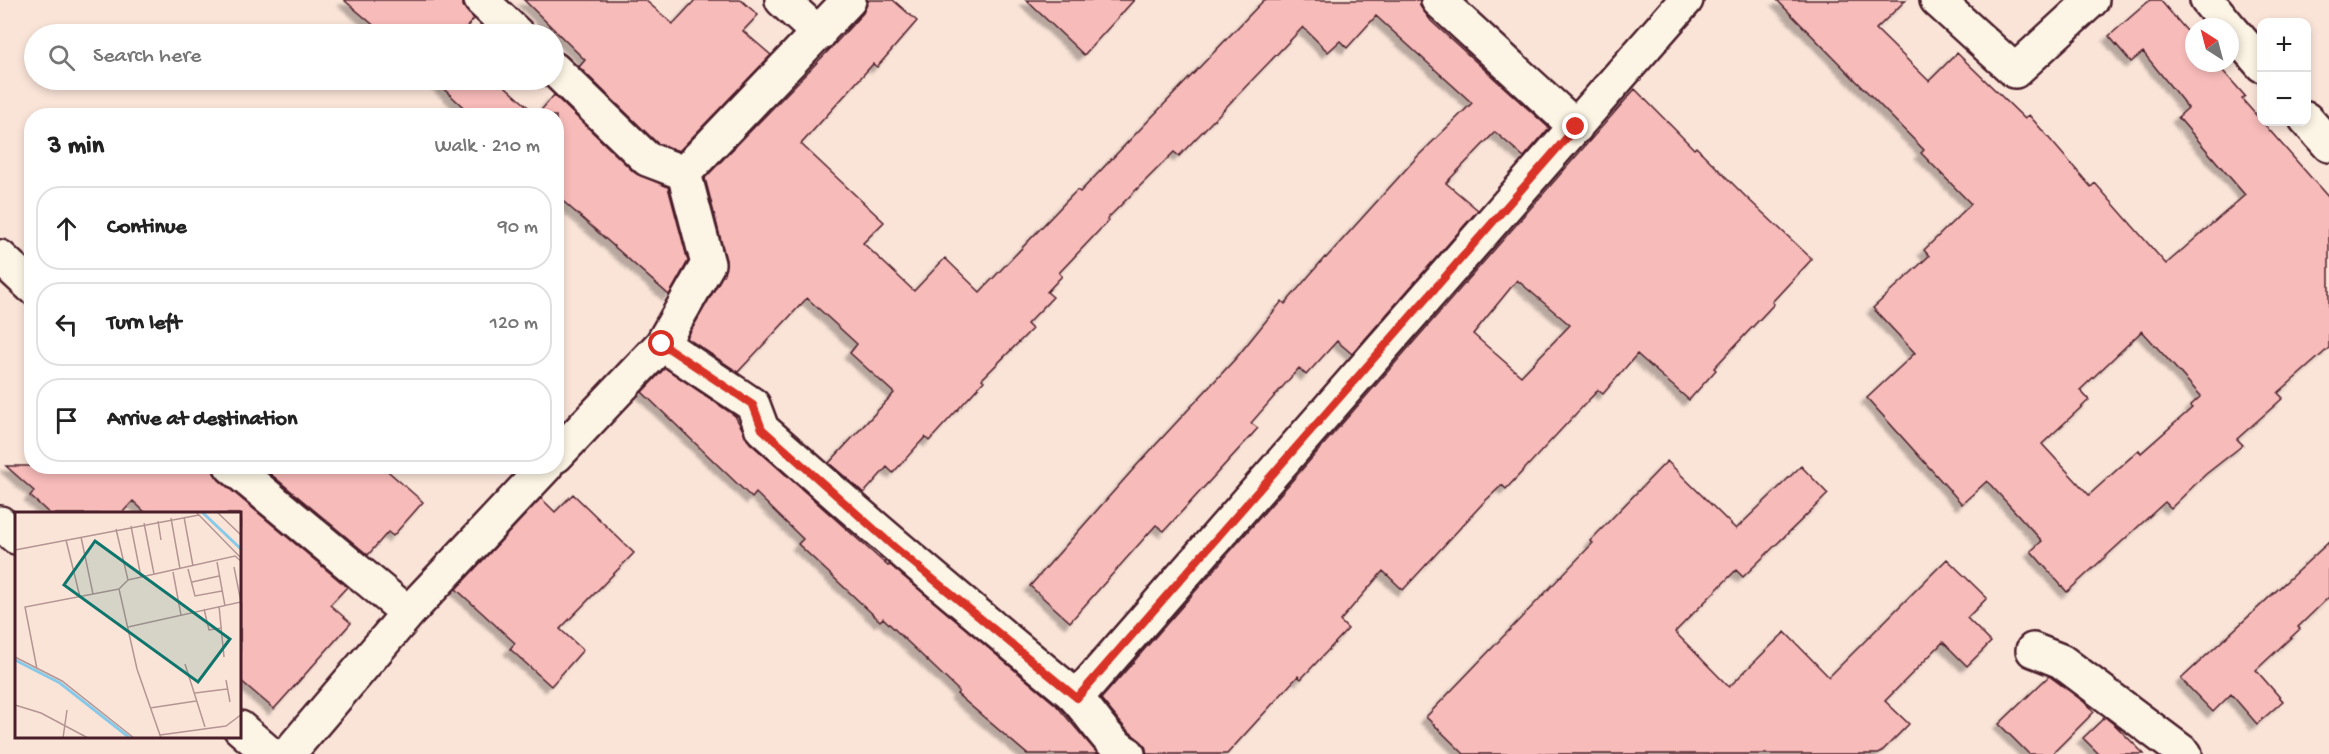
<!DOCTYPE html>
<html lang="en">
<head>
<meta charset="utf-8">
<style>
	body { margin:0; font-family:"Gochi Hand",sans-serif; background:#f6f6f6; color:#222 }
	.controls { position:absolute; right:18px; top:18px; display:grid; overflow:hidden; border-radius:12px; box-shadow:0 3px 9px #0003 }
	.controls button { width:54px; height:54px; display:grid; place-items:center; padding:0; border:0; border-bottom:2px solid #e0e0e0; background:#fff; color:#222; font:30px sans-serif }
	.compass { position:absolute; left:2185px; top:18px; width:54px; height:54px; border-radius:50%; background:#fff; box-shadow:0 3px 9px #0003; rotate:324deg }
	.stop { position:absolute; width:18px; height:18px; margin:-14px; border:4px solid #d93025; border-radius:50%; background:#fff }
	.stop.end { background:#d93025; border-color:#fff; box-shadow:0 2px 6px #0008 }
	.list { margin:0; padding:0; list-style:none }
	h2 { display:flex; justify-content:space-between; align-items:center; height:78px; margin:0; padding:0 24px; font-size:26px }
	h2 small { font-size:20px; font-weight:400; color:#767676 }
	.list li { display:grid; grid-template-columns:39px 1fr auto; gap:18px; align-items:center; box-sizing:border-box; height:84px; margin:0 12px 12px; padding:0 12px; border:2px solid #e0e0e0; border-radius:24px }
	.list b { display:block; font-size:22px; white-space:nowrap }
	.list em { font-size:20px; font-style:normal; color:#767676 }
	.icon { flex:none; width:33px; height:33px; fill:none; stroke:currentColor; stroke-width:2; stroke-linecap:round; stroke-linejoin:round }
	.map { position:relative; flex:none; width:2329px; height:754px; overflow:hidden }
	.search { position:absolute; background:#fff; box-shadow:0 3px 9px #0003; left:24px; top:24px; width:540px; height:66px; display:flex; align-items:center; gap:15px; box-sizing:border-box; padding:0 21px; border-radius:33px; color:#767676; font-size:22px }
	.panel { position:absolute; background:#fff; box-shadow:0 3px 9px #0003; left:24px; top:108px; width:540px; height:366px; border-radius:24px }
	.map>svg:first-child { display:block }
	.building { fill:#f7bbb9; stroke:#4a1f2b; stroke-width:1.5; fill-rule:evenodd; filter:url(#shadow) }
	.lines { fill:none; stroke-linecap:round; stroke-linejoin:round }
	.minor-casing { stroke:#4a1f2b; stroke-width:38 }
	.minor { stroke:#fcf5e5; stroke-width:33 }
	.route { stroke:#d93025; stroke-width:8 }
	.inset-river { fill:none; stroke:#87c9e8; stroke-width:3 }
	.inset-road { fill:none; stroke:#b49593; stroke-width:1.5 }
	.view { fill:#0f766e; fill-opacity:0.15; stroke:#0f766e; stroke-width:3 }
	.inset-edge { fill:none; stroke:#4a1f2b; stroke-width:3 }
</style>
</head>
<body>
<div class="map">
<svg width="2329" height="754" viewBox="0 0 2329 754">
	<defs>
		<filter id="shadow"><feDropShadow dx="-5.5" dy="5.5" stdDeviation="1.5" flood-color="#0004"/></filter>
	</defs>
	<rect width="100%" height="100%" fill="#fae4d8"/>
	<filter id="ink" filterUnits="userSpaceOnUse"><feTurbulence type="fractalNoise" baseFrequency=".0167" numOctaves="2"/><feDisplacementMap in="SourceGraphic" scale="12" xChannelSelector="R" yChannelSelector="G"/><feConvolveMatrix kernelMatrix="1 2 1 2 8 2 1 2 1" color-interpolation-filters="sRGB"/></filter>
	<g filter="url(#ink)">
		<!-- building -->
		<path class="building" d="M344 0H463V6L474 19 460 34H384Z
			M524 0H645L673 24 695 0H741L758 15 743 31 771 55 679 151 657 143 579 67 585 60Z
			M869 0H893L917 21 877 67 873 64 801 144 884 222 863 243 914 291 945 258 980 292 1077 190 1080 192 1264 0H1420V6L1431 21 1549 128 1524 157 1495 132 1446 183 1478 210 1352 354 1337 341 1306 375 1299 368 1251 423 1258 428 1164 531 1156 525 1070 622 1030 586 1137 465 1237 357 1282 301 1285 304 1325 257 1326 258 1417 157 1472 103 1376 16 1347 48 1340 41 1328 52 1303 27 1179 156 1174 152 1107 219 1109 220 1059 273 1062 276 1047 292 1053 297 1027 324 1032 329 982 379 984 381 929 441 925 437 893 473 887 467 864 493 829 463 894 393 850 353 857 344 807 298 738 372 687 338 724 273 726 260 705 178 832 47 863 13Z
			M1026 0H1134L1084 55Z
			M1777 0H1906L1876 29 1929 81 1957 53 2024 118 2029 115 2091 187 2095 183 2166 264 2245 195 2178 117 2188 108 2143 52 2131 62 2109 36 2150 0H2160L2194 39V63H2216L2245 96 2242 99 2329 198V348L2278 393 2283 398 2237 439 2243 445 2206 474 2171 508 2165 502 2067 592 2031 551 2042 541 1987 481 1962 504 1867 398 1915 353 1873 308 1929 256 1924 250 1971 204 1921 153 1924 150ZM2142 331 2201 396 2190 406 2192 408 2141 453 2139 450 2089 495 2042 444 2089 400 2080 390Z
			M434 80H498L537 115 554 95 634 172 668 187 688 261 669 295 556 195V116H473Z
			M1635 89 1694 149 1696 147 1746 197 1812 259 1772 302 1774 304 1714 368 1716 370 1689 400 1637 354 1603 394 1598 390 1506 489 1502 485 1483 503 1403 590 1383 571 1340 621 1348 629 1301 679 1298 676 1227 754H1147L1145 745 1125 728 1101 699ZM1517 280 1570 325 1521 376 1473 334Z
			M665 368 735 416 750 443 888 566 890 565 1056 705 1098 754H1027L957 694 959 691 883 618 880 621 798 544 803 539 756 493 752 498 642 392Z
			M1667 461 1736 529 1801 466 1828 494 1743 577 1736 570 1675 632 1729 687 1785 632 1829 677 1947 559 1987 598 1967 618 1991 642 1967 666 1943 642 1885 701 1909 724 1879 754H1464L1426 717 1593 543 1590 541Z
			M6 466H213L214 473 219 480 347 587 330 605 351 623 274 709 240 680V514H147L133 501 121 514H50L30 496 34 491Z
			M261 466H382L423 502 393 536 388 532 368 555Z
			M573 494 634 553 560 629 583 650 551 686 510 649 515 643 456 589 541 498 555 512Z
			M2329 542V597L2298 627 2300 629 2256 670 2283 701 2257 724 2231 694 2213 712 2181 679Z
			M2049 676 2084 702 2094 712 2052 754H2029L1999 724Z
			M2105 717 2116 726 2144 754H2099L2083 738Z"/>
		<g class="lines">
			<defs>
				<path id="minor" d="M481 0 517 34
					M782 0 819 34
					M1438 0 1576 127
					M1937 0 2015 71 2092 0
					M2207 0 2229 27
					M2230 28 2262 65
					M554 69 647 159 684 173
					M2306 119 2329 145
					M684 173 849 0
					M0 257 32 287
					M662 344 753 405 762 429C863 519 965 605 1069 691 1091 710 1103 740 1128 754
					M556 456 662 344 708 264 684 173
					M231 466 408 613
					M0 523 16 537
					M2033 650 2061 661 2185 754
					M1077 697 1686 0
					M240 728 270 754
					M288 754 408 613 546 466"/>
			</defs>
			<!-- minor casing -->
			<use href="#minor" class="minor-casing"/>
			<!-- minor -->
			<use href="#minor" class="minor"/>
		</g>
	</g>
	<g class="lines" filter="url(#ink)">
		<!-- route -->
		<path class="route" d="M662 344 753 405 762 429 893 546 1077 698 1576 127"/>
	</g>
	<!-- overview -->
	<g transform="translate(15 512)">
		<rect width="226" height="226" fill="#fae4d8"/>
		<path class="inset-river" d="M187 0 227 38M0 148 45 171 115 226"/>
		<path class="inset-road" d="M181 0 225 45M202 0 227 24M169 5 178 54M156 6 165 57M143 9 146 28M129 11 139 62M116 14 126 65M101 17 113 68M66 25 78 82M51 28 65 85M0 38 184 3M202 50 210 94M173 57 180 84 207 79M158 60 166 103M177 70 204 64M104 77 122 157 146 226M204 94 209 145M189 97 194 118 207 116M113 115 226 90 219 55M0 145 47 169 119 226M170 152 190 215M22 157 10 95 104 77 113 68 220 44 227 50M211 168 215 190M180 181 212 177M0 193 26 201 73 226M135 196 181 189M145 223 211 214 227 202M48 226 52 198"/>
		<path class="view" d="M80 29 215 127 183 170 49 73Z"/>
		<rect width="226" height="226" class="inset-edge"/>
	</g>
</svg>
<div class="controls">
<button>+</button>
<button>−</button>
</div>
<svg class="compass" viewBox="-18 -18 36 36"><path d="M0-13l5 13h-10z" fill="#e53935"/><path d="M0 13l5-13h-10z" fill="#767676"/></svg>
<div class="stop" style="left:662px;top:344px"></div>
<div class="stop end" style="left:1576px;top:127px"></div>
<div class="search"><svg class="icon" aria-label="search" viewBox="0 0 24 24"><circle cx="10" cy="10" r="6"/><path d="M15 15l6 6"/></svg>Search here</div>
<section class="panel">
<h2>3 min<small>Walk · 210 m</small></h2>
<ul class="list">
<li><svg class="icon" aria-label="ahead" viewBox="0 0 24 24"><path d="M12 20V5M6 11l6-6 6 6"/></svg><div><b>Continue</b></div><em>90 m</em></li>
<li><svg class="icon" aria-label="left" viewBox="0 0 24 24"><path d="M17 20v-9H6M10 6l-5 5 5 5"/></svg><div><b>Turn left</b></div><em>120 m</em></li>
<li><svg class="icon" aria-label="arrive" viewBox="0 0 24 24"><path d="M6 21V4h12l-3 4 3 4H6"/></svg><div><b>Arrive at destination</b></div></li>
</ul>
</section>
</div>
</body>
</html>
